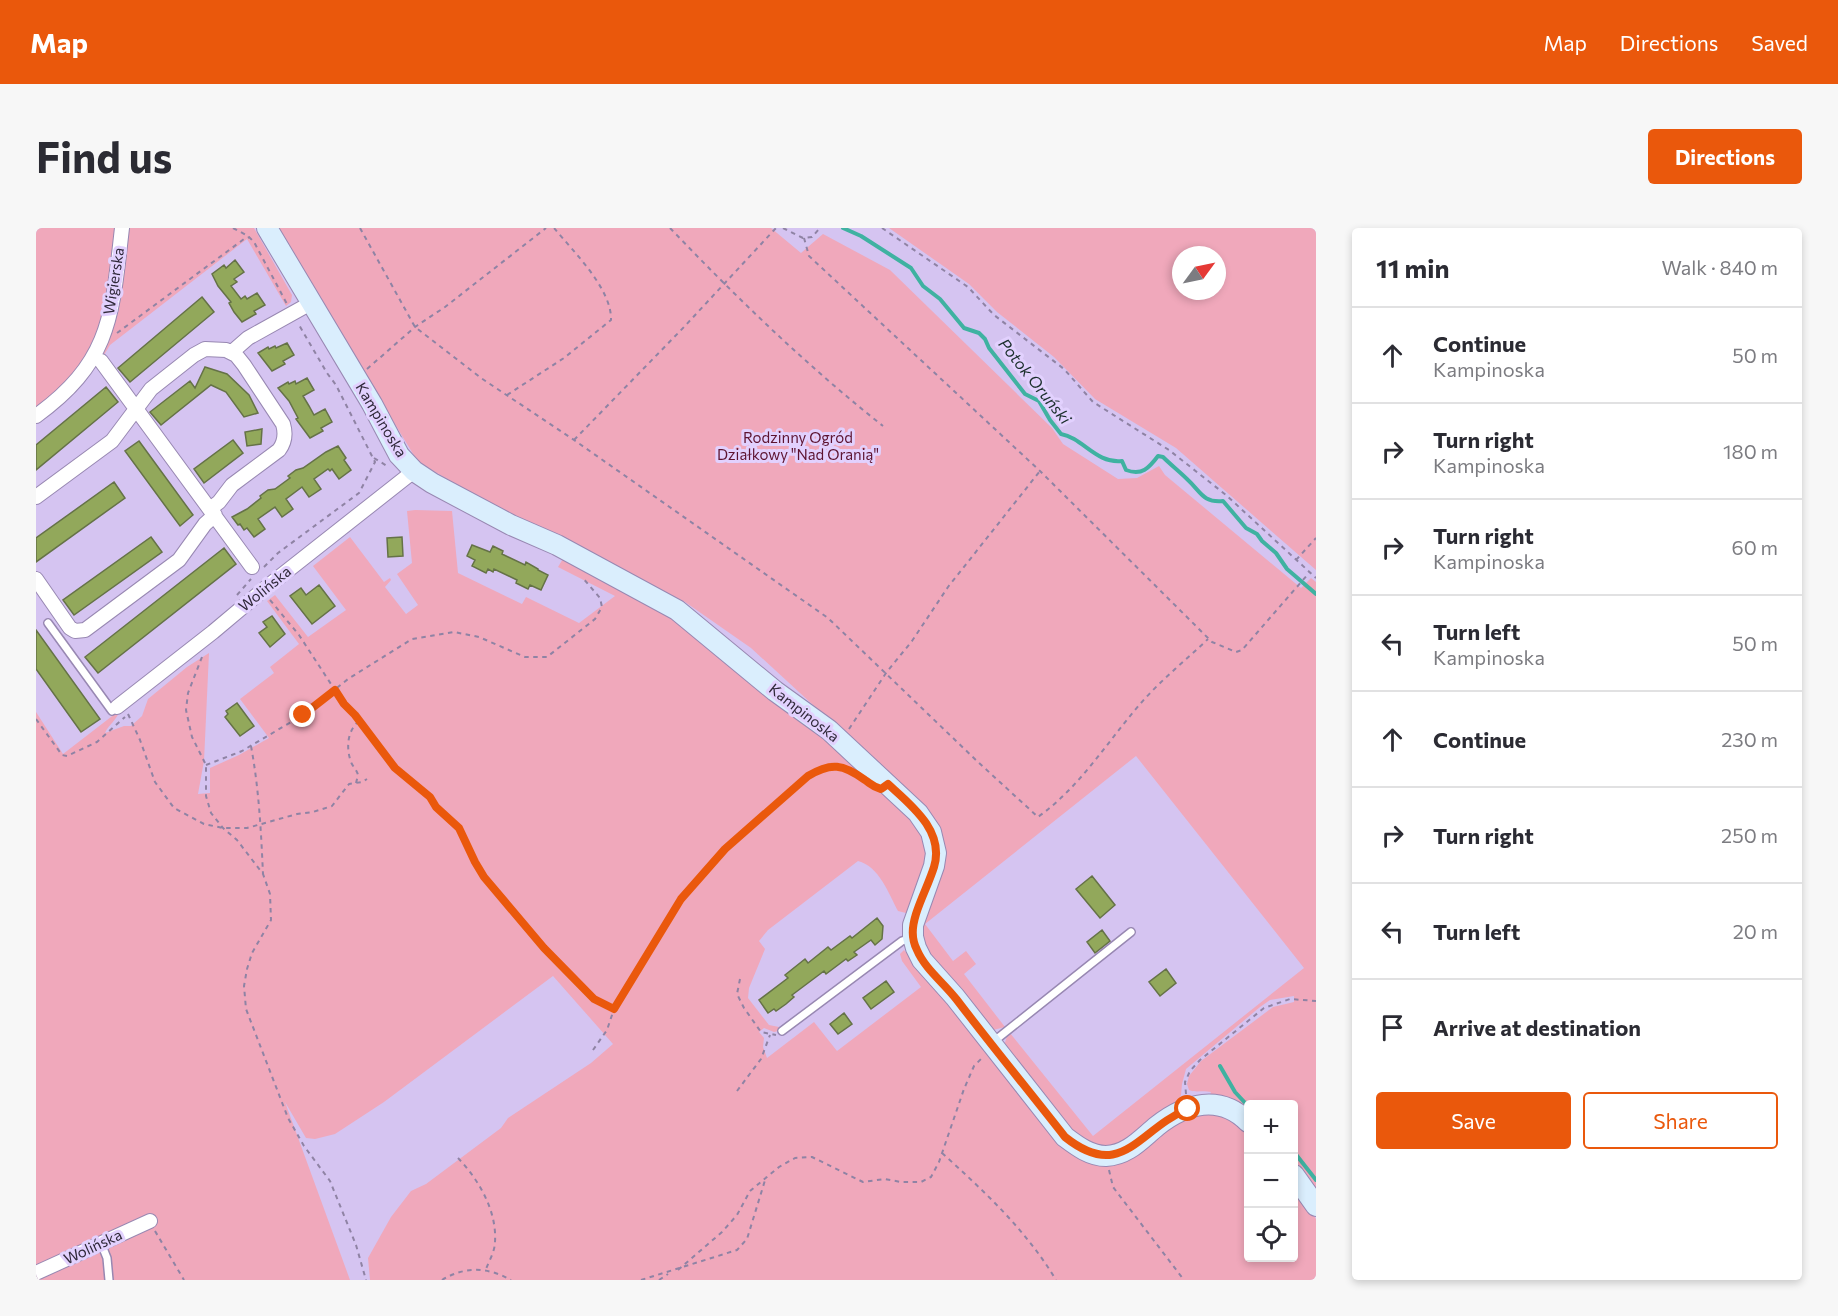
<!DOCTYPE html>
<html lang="en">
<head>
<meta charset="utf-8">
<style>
	body { margin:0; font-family:Commissioner,sans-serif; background:#f7f7f7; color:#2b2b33 }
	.controls { position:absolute; right:18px; bottom:18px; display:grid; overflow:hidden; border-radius:6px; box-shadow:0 3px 9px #0003 }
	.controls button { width:54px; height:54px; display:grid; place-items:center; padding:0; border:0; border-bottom:2px solid #e1e1e2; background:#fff; color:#2b2b33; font:30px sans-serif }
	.compass { position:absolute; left:1136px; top:18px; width:54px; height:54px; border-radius:50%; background:#fff; box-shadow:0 3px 9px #0003; rotate:57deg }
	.stop { position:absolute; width:18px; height:18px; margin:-14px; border:4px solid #ea580c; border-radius:50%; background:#fff }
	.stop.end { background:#ea580c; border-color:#fff; box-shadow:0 2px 6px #0008 }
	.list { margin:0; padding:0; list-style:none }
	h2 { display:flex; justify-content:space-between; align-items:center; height:78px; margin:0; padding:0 24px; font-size:26px }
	h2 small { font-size:20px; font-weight:400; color:#7c7c81 }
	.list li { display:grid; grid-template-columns:39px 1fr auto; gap:18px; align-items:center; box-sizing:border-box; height:96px; padding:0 24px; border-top:2px solid #e1e1e2 }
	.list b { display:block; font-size:22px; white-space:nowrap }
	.list p { margin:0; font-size:20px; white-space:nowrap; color:#7c7c81 }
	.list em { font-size:20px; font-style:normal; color:#7c7c81 }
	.actions { display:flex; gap:12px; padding:18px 24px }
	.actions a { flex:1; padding:14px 0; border:2px solid #ea580c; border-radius:6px; text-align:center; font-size:21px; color:#ea580c }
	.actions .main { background:#ea580c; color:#fff }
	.icon { flex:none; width:33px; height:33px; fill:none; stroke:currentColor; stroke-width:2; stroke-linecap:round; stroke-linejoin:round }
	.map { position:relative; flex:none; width:1280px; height:1052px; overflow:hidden; border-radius:6px }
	header { display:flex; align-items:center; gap:36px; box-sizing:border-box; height:84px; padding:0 30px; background:#ea580c; color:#fff }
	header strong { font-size:28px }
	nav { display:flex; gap:33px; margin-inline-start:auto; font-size:21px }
	.intro { display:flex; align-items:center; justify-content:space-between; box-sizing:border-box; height:144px; padding:0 36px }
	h1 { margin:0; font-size:42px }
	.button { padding:15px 27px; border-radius:6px; background:#ea580c; color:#fff; font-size:21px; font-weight:700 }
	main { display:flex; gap:36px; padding:0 36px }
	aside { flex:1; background:#fff; border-radius:6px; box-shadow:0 3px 9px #0003 }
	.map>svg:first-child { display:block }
	.green { fill:#f0a8bb; fill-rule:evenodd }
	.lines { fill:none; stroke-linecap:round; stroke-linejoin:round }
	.stream { stroke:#3fb2a1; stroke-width:4 }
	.building { fill:#92a85b; stroke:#657247; stroke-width:1.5 }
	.lane-casing { stroke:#9888b2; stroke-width:10 }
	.street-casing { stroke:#9888b2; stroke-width:16 }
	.secondary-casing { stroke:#9888b2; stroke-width:22 }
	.path { stroke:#8f83a4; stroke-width:2; stroke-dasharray:4.5 4.5; stroke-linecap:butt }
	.lane { stroke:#fff; stroke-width:7 }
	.street { stroke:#fff; stroke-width:14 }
	.secondary { stroke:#daeefd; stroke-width:20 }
	.route { stroke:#ea580c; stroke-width:8 }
	.labels { text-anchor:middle; stroke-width:6; stroke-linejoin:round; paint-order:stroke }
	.street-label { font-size:15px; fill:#2f2839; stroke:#e2d1fe }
	.park-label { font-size:15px; fill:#5d1330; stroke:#e2d1fe }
	.water-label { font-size:16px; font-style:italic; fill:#1b2f2c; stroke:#e2d1fe }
</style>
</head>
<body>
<header>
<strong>Map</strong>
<nav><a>Map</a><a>Directions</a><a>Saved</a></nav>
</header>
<div class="intro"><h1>Find us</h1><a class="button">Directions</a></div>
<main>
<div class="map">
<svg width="1280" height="1052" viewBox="0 0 1280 1052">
	<rect width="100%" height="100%" fill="#d5c4f1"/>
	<!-- green -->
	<path class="green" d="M0 0H82C75 44 74 93 51 132 38 151 18 166 0 180Z
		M93 0H218L256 67 255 74 250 78 211 11 74 117 65 132 64 131 82 85Z
		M242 0H735L765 25 787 6 854 42 1016 200 1027 216 1082 251 1101 250 1123 238 1129 247 1265 360 1275 350 1280 354V969L1258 939V876H1212V887L1173 869 1175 864C1167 862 1160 865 1153 862L1151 856 1153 848 1165 833 1237 779 1258 774V768L1234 772 1224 779 1150 841 1146 856 1145 867 1139 879 1091 915 1069 921 1041 911 968 818 971 808 974 805 1057 908 1268 740 1100 528 889 696 917 733 930 723 940 736 928 746 969 799 957 802 893 733 881 707 905 628 815 512 715 420 649 374 466 283 382 234 262 37Z
		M853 0H1280V342L1140 220 1059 171 1018 129 961 84 933 56ZM1145 27H1181V63H1145Z
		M379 282 416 283 422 345 486 376 490 369 543 395 579 368 522 339 528 329 635 387 793 512 885 600 892 634 874 681 870 685 862 683C853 666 843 638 822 633L732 702 723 713 729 721 713 760 712 770 733 797 743 799 742 803 738 804 728 800 723 804 728 810 727 819 731 830 778 794 801 823 885 759 866 733 864 726 868 722 1050 931C1071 922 1156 881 1172 883 1186 885 1203 894 1212 904V1030H1258V957L1280 991V1052H334L332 1030 355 989 375 963 390 956 465 900 472 890 555 835 577 816 517 748 348 874 299 906 279 911 270 910 249 874 314 1052H0V484L27 526 84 482C81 492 73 496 69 505L88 498H95L106 488 112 471 151 439 173 425 168 533 162 566 174 565V540L203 527 233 510 204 471 238 445 234 439 263 416 231 373 239 367 272 409 310 382 277 338 314 309 348 354 354 350 355 352 349 359 370 386 382 377 361 346 376 335 371 283Z"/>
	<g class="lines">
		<!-- stream -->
		<path class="stream" d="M807 0 825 8 875 40 887 58 904 71 928 100 943 105 949 111 953 120 989 166 1003 173 1014 192 1025 206C1047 210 1060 236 1086 233L1090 242C1106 248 1113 240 1122 228L1127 229C1135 237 1144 244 1152 252 1165 264 1167 275 1187 273L1210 300 1221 306 1226 313 1240 325 1251 341 1280 366
			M1184 838 1199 864 1212 878
			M1258 924 1280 952"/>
	</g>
	<!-- building -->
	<path class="building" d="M199 32 208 44 198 51 201 54 195 58 205 71 209 68 211 71 221 65 229 77 218 83 220 86 206 94 198 84 193 75 195 74 182 58 176 46 188 37 190 40Z
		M166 69 178 84 94 154 82 140Z
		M251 115 258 127 247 133 249 136 236 143 222 125 232 119 233 121 239 118 240 120Z
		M169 139 191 146 213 167 222 185 208 189 190 164 175 157 125 197 114 184 154 153 159 160Z
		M271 150 278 162 267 168 273 178 278 187 289 181 296 194 285 200 287 203 274 210 260 191 262 190 253 173 242 160 252 154 253 156 259 153 260 156Z
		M70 159 82 174 0 242V217Z
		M226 201 225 216 211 218 209 204Z
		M197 212 207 225 168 255 158 241Z
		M103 213 157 287 144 298 89 223Z
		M302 218 310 230 308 232 315 242 303 251 296 241 294 243 292 241 278 251 285 261 273 269 266 259 250 271 257 281 246 289 239 279 222 291 229 301 218 309 211 300 208 302 204 296 202 297 196 289 211 281 225 270 224 268 232 262 239 261 254 250 252 248 260 242 267 240 290 224Z
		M78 254 89 270 0 334V310Z
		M115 309 126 324 38 387 27 372Z
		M366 309 367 328 352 329 351 310Z
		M436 317 454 324 457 318 467 323 466 326 489 337 490 334 502 341V342L512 347 505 362 494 357 492 361 480 355 481 352 458 341 457 344 452 341 450 345 436 338 439 332 431 328Z
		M188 320 200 336 62 445 49 429Z
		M283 357 299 378 276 396 254 368 265 360 270 367Z
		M236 388 249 406 234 419 223 405 231 399 227 394Z
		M0 402 64 491 45 504 0 441Z
		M201 475 218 498 204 508 189 489 192 486 190 483Z
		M1056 648 1079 677 1064 690 1040 661Z
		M841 690 847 698 846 711 839 717 835 712 818 724 821 727 812 733 810 731 790 746 788 743 756 767 758 769 750 776 740 783 738 781 732 785 723 772 752 750 749 747 769 731 772 735 792 719 795 722 814 708 816 710Z
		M1066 702 1074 713 1059 725 1051 714Z
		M1130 741 1140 755 1124 768 1113 754Z
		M850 753 858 764 835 781 827 770Z
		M808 785 816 796 802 806 794 796Z"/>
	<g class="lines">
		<defs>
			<path id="lane" d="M12 395 76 483 81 479
				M746 803 866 713 875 710
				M957 814 1095 704
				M65 1015 71 1030 73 1052"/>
			<path id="street" d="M196 124 212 110 275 75
				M65 133 216 339
				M0 188C76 133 76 86 86 0
				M0 269 76 213 115 161 158 127 169 121 190 122 200 127 208 137 247 196C250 206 249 214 243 222L196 257 183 274 174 281
				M0 351 34 400 39 403 49 402 143 332 169 296 179 287
				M81 479 177 404 227 362 378 243
				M0 1045 114 993"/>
			<path id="secondary" d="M231 0 336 176 363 227 378 243 396 255 475 297 521 317 641 382 739 463 793 502 882 585 895 604 900 625 898 638 877 697V709L880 720 886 732 919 769 1029 909C1041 918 1054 928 1070 928 1092 927 1105 911 1121 898 1150 875 1184 866 1212 894
				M1258 947 1280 978"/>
		</defs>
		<!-- lane casing -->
		<use href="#lane" class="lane-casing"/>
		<!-- street casing -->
		<use href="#street" class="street-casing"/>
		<!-- secondary casing -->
		<use href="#secondary" class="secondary-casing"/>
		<!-- path -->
		<path class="path" d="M197 0 212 8 218 14 251 76
			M324 0 379 99 445 150 538 212 792 390 942 534 1002 589C1045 558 1071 514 1105 475 1125 452 1150 432 1172 411
			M634 0C702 71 770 137 847 198
			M747 0 767 10 776 9 784 0
			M846 0 932 59 958 87 1028 141 1057 174 1133 222 1190 267 1280 350
			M768 10 773 28 1004 243 1176 414 1200 424 1206 422 1273 345
			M81 105 208 11 214 9
			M331 141 379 99 409 79 510 0
			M471 167 528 130 575 92C576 61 537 23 518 0
			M538 212 648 99 740 0
			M338 230 351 238
			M1260 332 1280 310
			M228 339 242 325 323 265 339 234 300 157 291 145 263 97
			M201 367 215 351
			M234 372 263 407 308 476 319 487 337 513 359 540 394 569 400 579 423 600 439 634 448 649 477 684 508 720 557 771 578 781
			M166 429 152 465 150 482 156 509 170 537V568L175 585 187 600 201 612 227 646 234 666 235 692 216 725 211 741 208 758 210 781 252 890 268 918 294 953 320 1017 330 1052
			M92 486 104 512 119 554 138 580 168 596 187 600H211L261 586 277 584 296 578 313 556 326 554 331 551
			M0 491 26 527 31 528 61 514 89 489
			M813 501 850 445 876 413 912 359 1004 243
			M215 518C223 561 225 603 227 646
			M170 537 206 523 267 487 312 451 376 411 418 404 443 409 489 429H511L559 391 566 379 564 370 546 349
			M320 555 322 547C321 542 317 539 315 534 310 520 311 503 323 493
			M704 751 701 766 708 780 725 804 740 807
			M557 822 571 802 578 781 646 671 689 621 772 548C785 540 796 535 812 542
			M701 863 725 831 734 807
			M1150 866 1149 854 1154 843 1164 832 1228 780 1254 771 1280 773
			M906 925C949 964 990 1002 1020 1052
			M422 930C443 952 461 983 459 1014 459 1023 453 1033 450 1041
			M1073 942 1077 959 1148 1052
			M119 1003 148 1052
			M642 1042 686 1004 701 987 714 963 743 939 759 930 776 929 827 954 849 951 865 954H885L895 949 903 934 928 861 938 838 947 829
			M406 1052C429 1038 452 1039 475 1052
			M605 1052 701 1022 711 1011 730 949
			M623 1052 632 1046"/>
		<!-- lane -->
		<use href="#lane" class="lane"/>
		<!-- street -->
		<use href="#street" class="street"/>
		<!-- secondary -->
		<use href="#secondary" class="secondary"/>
	</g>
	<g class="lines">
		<!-- route -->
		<path class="route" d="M267 487 299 462 308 476 319 487 359 540 394 569 400 579 423 600 439 634 448 649 508 720 558 771 578 781 645 671 689 621 772 548C795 534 807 536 829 552 835 556 837 559 845 561L852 556C875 577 909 603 898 639 893 655 885 670 880 686 876 699 875 710 881 722 889 741 908 755 921 772 956 818 993 863 1029 909 1087 955 1102 901 1152 881"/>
	</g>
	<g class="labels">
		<!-- street labels -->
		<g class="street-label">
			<text transform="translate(78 53) rotate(-81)" y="5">Wigierska</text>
			<text transform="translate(345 192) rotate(59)" y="5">Kampinoska</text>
			<text transform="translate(229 361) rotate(-39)" y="5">Wolińska</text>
			<text transform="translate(768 485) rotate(38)" y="5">Kampinoska</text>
			<text transform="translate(57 1019) rotate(-25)" y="5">Wolińska</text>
		</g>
		<!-- park labels -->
		<g class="park-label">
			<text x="762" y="215">Rodzinny Ogród<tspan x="762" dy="17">Działkowy "Nad Oranią"</tspan></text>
		</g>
		<!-- water labels -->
		<g class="water-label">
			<text transform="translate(999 153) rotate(51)" y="6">Potok Oruński</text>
		</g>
	</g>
</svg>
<div class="controls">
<button>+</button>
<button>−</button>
<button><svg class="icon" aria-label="locate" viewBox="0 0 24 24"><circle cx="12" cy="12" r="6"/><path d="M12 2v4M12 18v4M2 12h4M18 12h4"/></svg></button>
</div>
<svg class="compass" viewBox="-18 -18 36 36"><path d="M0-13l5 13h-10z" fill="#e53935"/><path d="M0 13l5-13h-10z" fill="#7c7c81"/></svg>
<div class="stop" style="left:1152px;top:881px"></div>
<div class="stop end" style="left:267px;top:487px"></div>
</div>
<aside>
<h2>11 min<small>Walk · 840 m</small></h2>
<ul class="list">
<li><svg class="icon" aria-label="ahead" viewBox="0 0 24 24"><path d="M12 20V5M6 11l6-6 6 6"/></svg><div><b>Continue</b><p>Kampinoska</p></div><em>50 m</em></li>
<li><svg class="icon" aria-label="right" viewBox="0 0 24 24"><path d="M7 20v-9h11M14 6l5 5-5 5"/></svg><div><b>Turn right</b><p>Kampinoska</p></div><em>180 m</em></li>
<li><svg class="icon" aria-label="right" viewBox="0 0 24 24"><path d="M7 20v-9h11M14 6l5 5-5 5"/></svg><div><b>Turn right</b><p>Kampinoska</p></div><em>60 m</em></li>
<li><svg class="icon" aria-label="left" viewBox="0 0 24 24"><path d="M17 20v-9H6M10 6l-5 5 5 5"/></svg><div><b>Turn left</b><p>Kampinoska</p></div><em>50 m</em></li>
<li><svg class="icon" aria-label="ahead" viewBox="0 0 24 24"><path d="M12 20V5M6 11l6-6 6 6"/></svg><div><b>Continue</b></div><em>230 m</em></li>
<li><svg class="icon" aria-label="right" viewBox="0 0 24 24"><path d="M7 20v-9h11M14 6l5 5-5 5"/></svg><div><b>Turn right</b></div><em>250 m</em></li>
<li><svg class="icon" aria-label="left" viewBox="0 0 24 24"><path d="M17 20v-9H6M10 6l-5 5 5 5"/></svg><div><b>Turn left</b></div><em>20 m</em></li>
<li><svg class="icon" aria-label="arrive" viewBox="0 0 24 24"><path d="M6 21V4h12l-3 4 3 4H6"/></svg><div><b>Arrive at destination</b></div></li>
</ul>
<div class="actions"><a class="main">Save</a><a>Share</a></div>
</aside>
</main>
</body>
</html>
